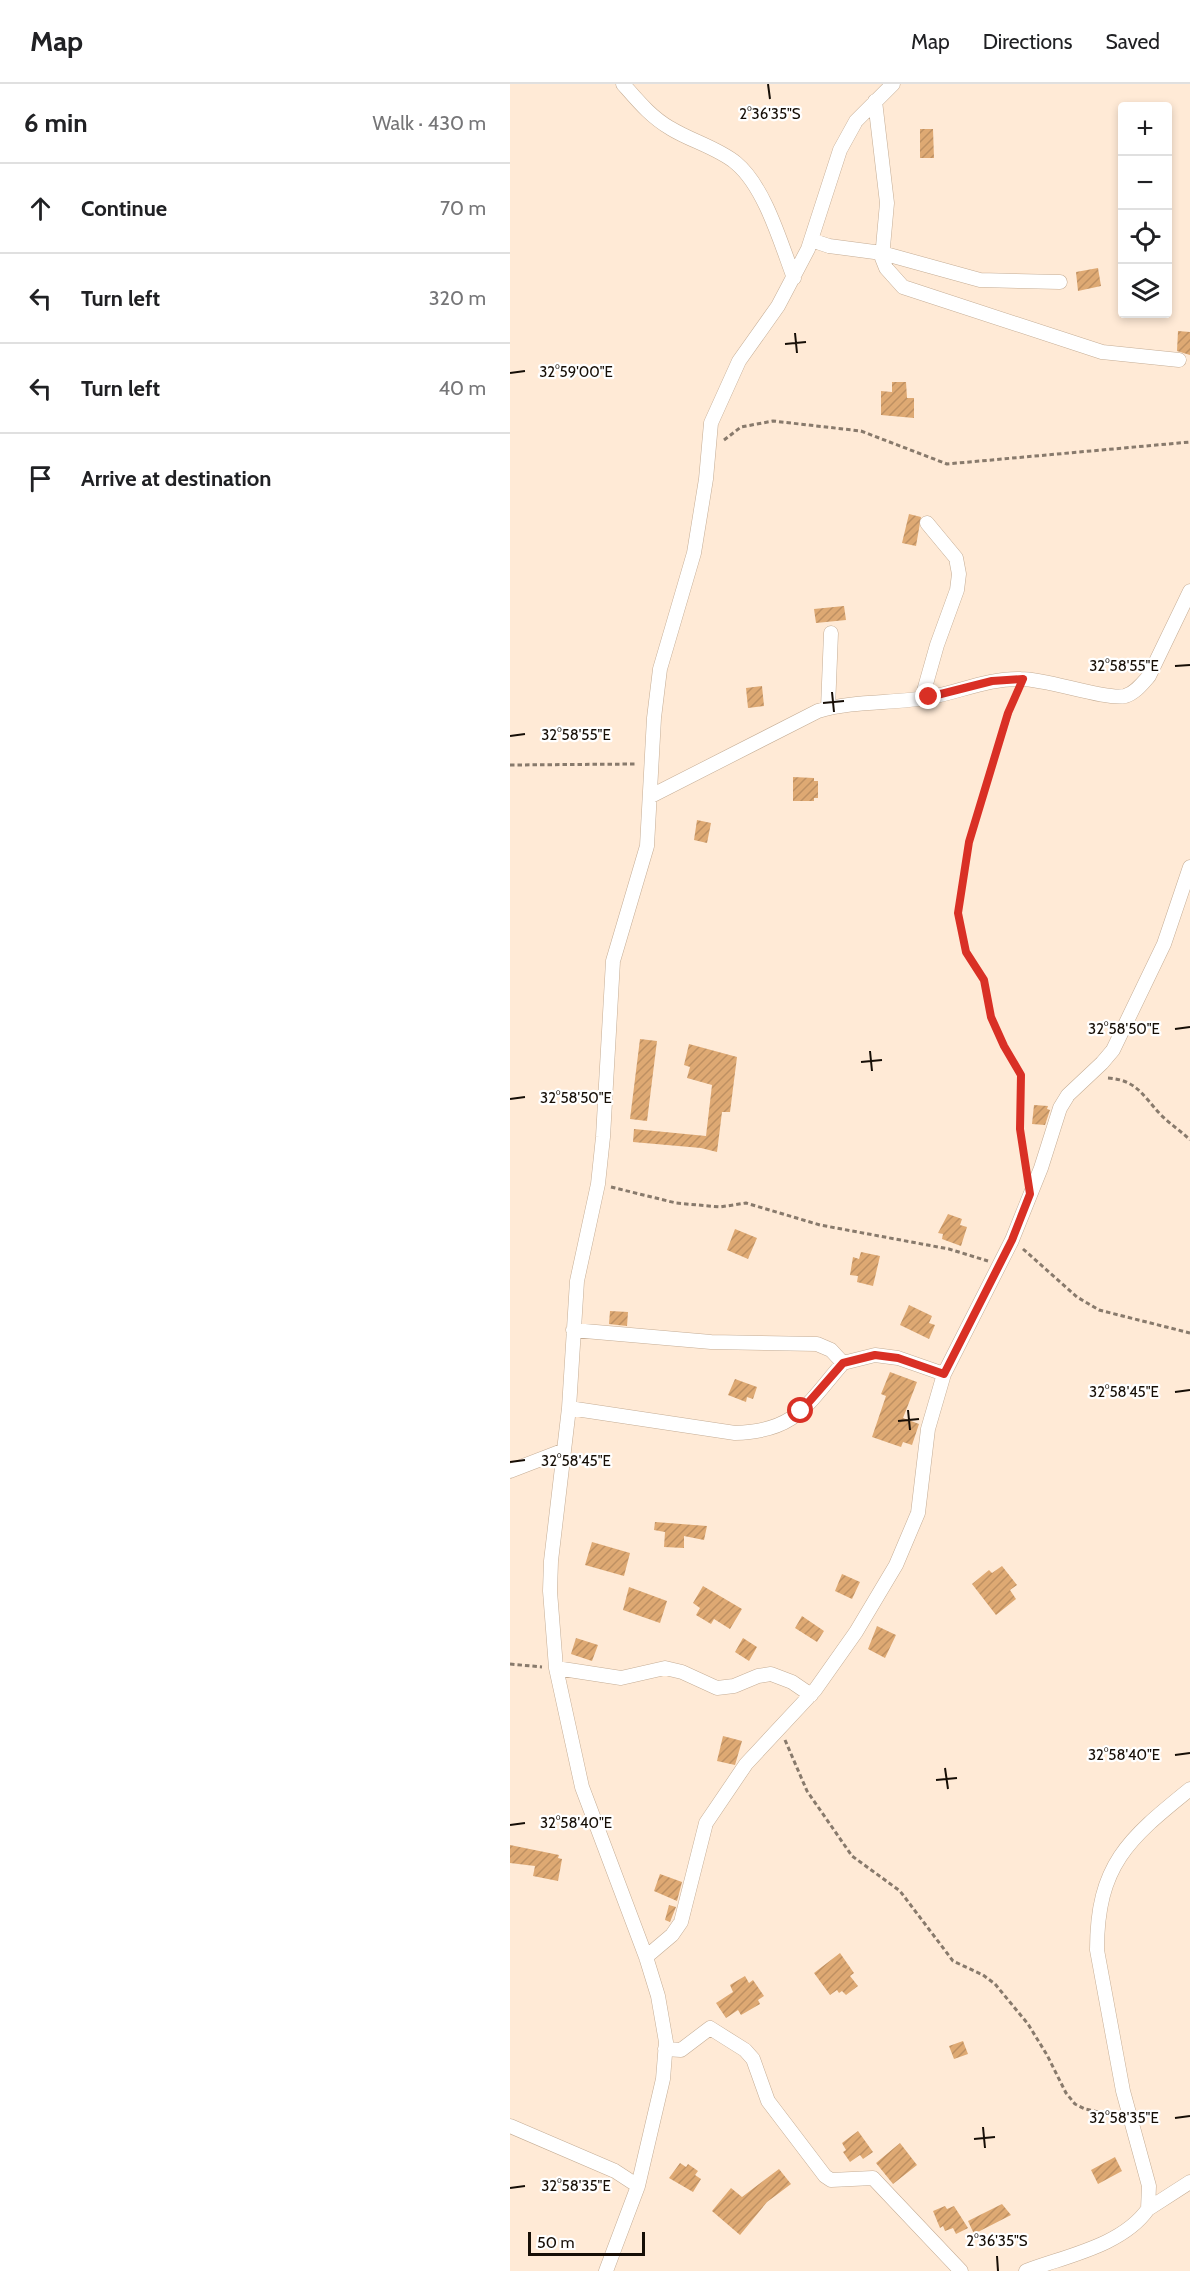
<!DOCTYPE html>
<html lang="en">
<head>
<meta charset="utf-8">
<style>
	body { margin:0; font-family:Cabin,sans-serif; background:#f6f6f6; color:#202124 }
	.controls { position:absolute; right:18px; top:18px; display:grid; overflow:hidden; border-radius:6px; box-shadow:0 3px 9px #0003 }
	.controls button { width:54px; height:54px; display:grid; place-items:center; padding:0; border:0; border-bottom:2px solid #e0e0e0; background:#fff; color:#202124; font:30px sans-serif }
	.scale { position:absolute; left:18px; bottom:15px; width:117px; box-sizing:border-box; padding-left:6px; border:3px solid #160e06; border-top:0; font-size:16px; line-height:21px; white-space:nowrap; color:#160e06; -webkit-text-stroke:4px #fff; paint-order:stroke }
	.stop { position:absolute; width:18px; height:18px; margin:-14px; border:4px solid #d93025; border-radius:50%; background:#fff }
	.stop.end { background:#d93025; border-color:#fff; box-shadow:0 2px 6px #0008 }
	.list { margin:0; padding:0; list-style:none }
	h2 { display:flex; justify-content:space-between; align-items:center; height:78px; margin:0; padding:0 24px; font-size:26px }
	h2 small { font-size:20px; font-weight:400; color:#757577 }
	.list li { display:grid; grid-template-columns:39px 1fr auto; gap:18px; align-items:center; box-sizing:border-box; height:90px; padding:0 24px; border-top:2px solid #e0e0e0 }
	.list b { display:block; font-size:22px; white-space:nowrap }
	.list em { font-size:20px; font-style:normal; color:#757577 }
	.icon { flex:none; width:33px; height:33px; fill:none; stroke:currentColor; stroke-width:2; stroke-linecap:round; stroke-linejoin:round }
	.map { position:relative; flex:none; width:680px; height:2187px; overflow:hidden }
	header { display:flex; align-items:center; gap:36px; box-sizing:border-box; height:84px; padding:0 30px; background:#fff; border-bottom:2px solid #e0e0e0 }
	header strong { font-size:28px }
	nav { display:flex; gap:33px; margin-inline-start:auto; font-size:21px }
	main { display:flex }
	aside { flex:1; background:#fff }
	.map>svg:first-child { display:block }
	.building { fill:url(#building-hatch) }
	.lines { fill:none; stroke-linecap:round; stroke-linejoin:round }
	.minor-casing { stroke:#c5ad95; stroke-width:15 }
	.path { stroke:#887a6c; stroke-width:3; stroke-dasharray:4.5 3; stroke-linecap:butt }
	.minor { stroke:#fff; stroke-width:14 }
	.route { stroke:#d93025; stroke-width:8 }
	.ticks { fill:none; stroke:#160e06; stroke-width:2 }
	.ticks-label { font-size:15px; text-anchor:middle; fill:#160e06; stroke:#fff; stroke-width:4.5; stroke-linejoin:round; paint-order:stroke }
</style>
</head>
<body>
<header>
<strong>Map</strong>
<nav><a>Map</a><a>Directions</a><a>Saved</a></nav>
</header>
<main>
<aside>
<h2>6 min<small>Walk · 430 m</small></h2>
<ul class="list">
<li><svg class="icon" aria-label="ahead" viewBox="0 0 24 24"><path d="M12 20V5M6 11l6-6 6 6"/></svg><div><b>Continue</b></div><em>70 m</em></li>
<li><svg class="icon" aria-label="left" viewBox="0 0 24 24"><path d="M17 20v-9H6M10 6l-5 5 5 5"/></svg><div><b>Turn left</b></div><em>320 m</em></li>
<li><svg class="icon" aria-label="left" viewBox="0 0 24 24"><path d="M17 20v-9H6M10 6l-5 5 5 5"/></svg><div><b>Turn left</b></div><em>40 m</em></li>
<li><svg class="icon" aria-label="arrive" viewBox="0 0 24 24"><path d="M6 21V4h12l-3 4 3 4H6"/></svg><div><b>Arrive at destination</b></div></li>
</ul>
</aside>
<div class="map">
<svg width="680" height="2187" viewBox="0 0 680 2187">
	<defs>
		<pattern id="building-hatch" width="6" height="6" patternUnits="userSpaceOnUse" patternTransform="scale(1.5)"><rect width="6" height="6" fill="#dea973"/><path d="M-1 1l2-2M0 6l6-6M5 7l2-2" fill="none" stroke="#be9062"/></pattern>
	</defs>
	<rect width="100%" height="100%" fill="#ffead6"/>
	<!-- building -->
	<path class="building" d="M410 45H423L424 74H410Z
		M588 184 591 202 568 207 566 188Z
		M668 247 680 248V271L667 267Z
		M382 298H396L397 314H404V334L371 331V307L382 308Z
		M399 430 411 433 406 462 392 459Z
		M334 522 336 536 306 539 304 525Z
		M252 602 254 622 238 624 236 604Z
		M283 693 304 694V697H308V714H304V717H283Z
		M187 736 201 739 197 759 184 756Z
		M130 955 147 957 137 1037 120 1035Z
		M179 960 227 973 220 1028H212L207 1068 191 1064 123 1058 124 1045 196 1052 202 1001 177 994 180 983 174 981Z
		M524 1021 538 1022 537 1025 540 1026 535 1041 522 1040Z
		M438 1130 452 1135 450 1141 457 1143 451 1162 432 1155 433 1150 428 1149Z
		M225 1145 247 1154 238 1175 217 1166Z
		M351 1168 370 1172 363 1202 347 1198 348 1192 340 1191 343 1173 349 1175Z
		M399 1221 422 1232 419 1239 425 1241 419 1255 390 1241Z
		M100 1227 118 1228 117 1242 99 1240Z
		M380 1288 407 1298 393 1334 409 1340 402 1361 393 1358 391 1363 362 1353 376 1312 371 1310Z
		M225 1295 247 1303 243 1315 237 1313 236 1318 218 1311Z
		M145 1438 197 1442 194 1456 174 1452V1464L154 1463 155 1448 144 1446Z
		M82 1458 120 1469 114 1492 75 1481Z
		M492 1482 507 1501 500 1506 506 1515 486 1531 462 1500 479 1486 482 1489Z
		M332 1490 350 1498 342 1515 325 1507Z
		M193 1502 232 1525 220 1545 204 1535 201 1540 186 1531 190 1524 183 1519Z
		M119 1503 157 1517 150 1539 113 1526Z
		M292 1532 314 1547 307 1558 285 1544Z
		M367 1542 386 1551 375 1574 358 1565Z
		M66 1554 88 1561 82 1577 61 1570Z
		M233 1554 247 1563 239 1577 225 1568Z
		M213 1652 232 1657 225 1681 207 1677Z
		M0 1761 49 1771 48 1774 52 1775 48 1797 23 1792 25 1782 0 1779Z
		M150 1790 172 1798 167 1817 144 1807Z
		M159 1821 166 1823 160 1838 155 1836Z
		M330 1869 344 1889 340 1892 348 1902 336 1911 332 1907 329 1909 327 1906 320 1911 304 1889Z
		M235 1892 239 1899 243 1896 254 1912 248 1916 250 1920 231 1931 228 1926 216 1934 206 1919 223 1908 220 1901Z
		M453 1957 458 1970 444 1975 439 1962Z
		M348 2047 363 2068 353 2075 350 2071 340 2078 333 2068 336 2066 332 2059Z
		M390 2059 407 2081 383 2100 366 2079Z
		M605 2073 612 2087 588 2100 581 2086Z
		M170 2079 176 2083 178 2080 188 2087 185 2091 191 2095 183 2108 159 2094Z
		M269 2085 281 2100 257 2118 230 2151 202 2127 221 2104 232 2113Z
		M492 2120 501 2131 464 2150 458 2137Z
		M435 2122 437 2125 444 2122 458 2144 446 2150 443 2144 435 2147 433 2142 430 2144 423 2127Z"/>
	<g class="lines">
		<defs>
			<path id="minor" d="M113 0C128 17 141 33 160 44 181 57 208 64 226 79 255 103 271 160 284 194
				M365 17 377 119 372 174 376 184 393 203 592 268 669 276
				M301 156 319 162 372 169 470 196 550 198
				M412 614 427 561 447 506 449 490 446 474 417 439
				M318 624 321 549
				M141 712 308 627C345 616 384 620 421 613 452 607 479 594 511 595 538 595 594 616 615 612 625 609 632 600 639 592L680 507
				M63 1246 201 1258 307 1260 321 1266 333 1279 365 1271 388 1274 434 1290
				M59 1324 225 1349C287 1347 296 1321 333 1279
				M0 1387 52 1367
				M46 1584 111 1594 155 1584 172 1588 207 1604 224 1602 248 1592 261 1590 282 1598 301 1611
				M136 1873 162 1851 171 1838 196 1739 236 1680 305 1606 346 1548 386 1481 408 1429 418 1345 434 1290 502 1156 531 1084 550 1024 558 1011 592 979 603 966 654 860 680 783
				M155 1965 171 1966 200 1944 235 1966 243 1975 258 2017 315 2092 321 2096 363 2094 451 2187
				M0 2042 105 2087 128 2102
				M638 2125 680 2098
				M96 2187 128 2102 153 1995 156 1958 148 1912 136 1873 72 1703 46 1584 40 1507 41 1477 59 1324 67 1197 88 1100 93 1053 103 877 137 762 144 634 150 585 184 469 196 395 201 339 229 277 268 222 298 165 330 66 346 37 383 0
				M516 2187C555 2172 612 2162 638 2125L639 2102 613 2007 587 1866C587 1781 618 1755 680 1705"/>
		</defs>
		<!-- minor casing -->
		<use href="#minor" class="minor-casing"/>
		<!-- path -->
		<path class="path" d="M214 356 231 343 263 337 351 347 437 380 680 358
			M507 608 459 758 448 829 456 868 474 895 481 933 494 962 511 991 510 1045 515 1082
			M0 681 127 680
			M598 994C627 996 633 1012 651 1031 660 1040 671 1047 680 1056
			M101 1103 166 1119 210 1123 236 1119 310 1141 439 1165 478 1177
			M513 1165 567 1213 589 1226 680 1249
			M0 1580 32 1583
			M275 1656 297 1707 342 1772 390 1807 443 1877 473 1891 485 1900 518 1940 537 1971 556 2009 565 2020 575 2025 607 2032"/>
		<!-- minor -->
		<use href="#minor" class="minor"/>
	</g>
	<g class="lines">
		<!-- route -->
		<path class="route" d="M291 1327 333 1279 365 1271 388 1274 434 1290 502 1156 520 1110 510 1045 511 991 494 962 481 933 474 896 456 868 448 829 459 758 498 629 513 595 482 597 419 613"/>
	</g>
	<!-- ticks -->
	<path class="ticks" d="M258 0 260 15M285 249 287 269M275 260 296 258M0 289 15 287M665 582 680 581M322 608 324 628M313 619 334 617M0 652 15 650M665 945 680 943M360 967 362 987M351 978 372 976M0 1015 15 1013M665 1308 680 1306M398 1326 400 1346M388 1337 409 1335M0 1378 15 1376M665 1671 680 1669M435 1684 438 1705M426 1696 447 1694M0 1741 15 1739M665 2034 680 2032M473 2043 475 2064M464 2055 485 2053M0 2104 15 2102M487 2172 488 2187"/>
	<g class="ticks-label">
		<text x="260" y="35">2°36'35"S</text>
		<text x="66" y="293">32°59'00"E</text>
		<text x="614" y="587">32°58'55"E</text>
		<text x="66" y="656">32°58'55"E</text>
		<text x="614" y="950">32°58'50"E</text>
		<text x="66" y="1019">32°58'50"E</text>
		<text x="614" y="1313">32°58'45"E</text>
		<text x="66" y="1382">32°58'45"E</text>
		<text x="614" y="1676">32°58'40"E</text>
		<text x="66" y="1744">32°58'40"E</text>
		<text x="614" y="2039">32°58'35"E</text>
		<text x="66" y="2107">32°58'35"E</text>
		<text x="487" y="2162">2°36'35"S</text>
	</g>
</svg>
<div class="controls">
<button>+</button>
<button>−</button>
<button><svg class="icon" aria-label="locate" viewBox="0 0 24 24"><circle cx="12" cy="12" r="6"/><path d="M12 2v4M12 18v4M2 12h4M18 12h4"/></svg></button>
<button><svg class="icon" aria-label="layers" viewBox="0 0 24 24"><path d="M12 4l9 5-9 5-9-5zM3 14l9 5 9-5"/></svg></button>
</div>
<div class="scale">50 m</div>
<div class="stop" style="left:291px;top:1327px"></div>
<div class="stop end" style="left:419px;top:613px"></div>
</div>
</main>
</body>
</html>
